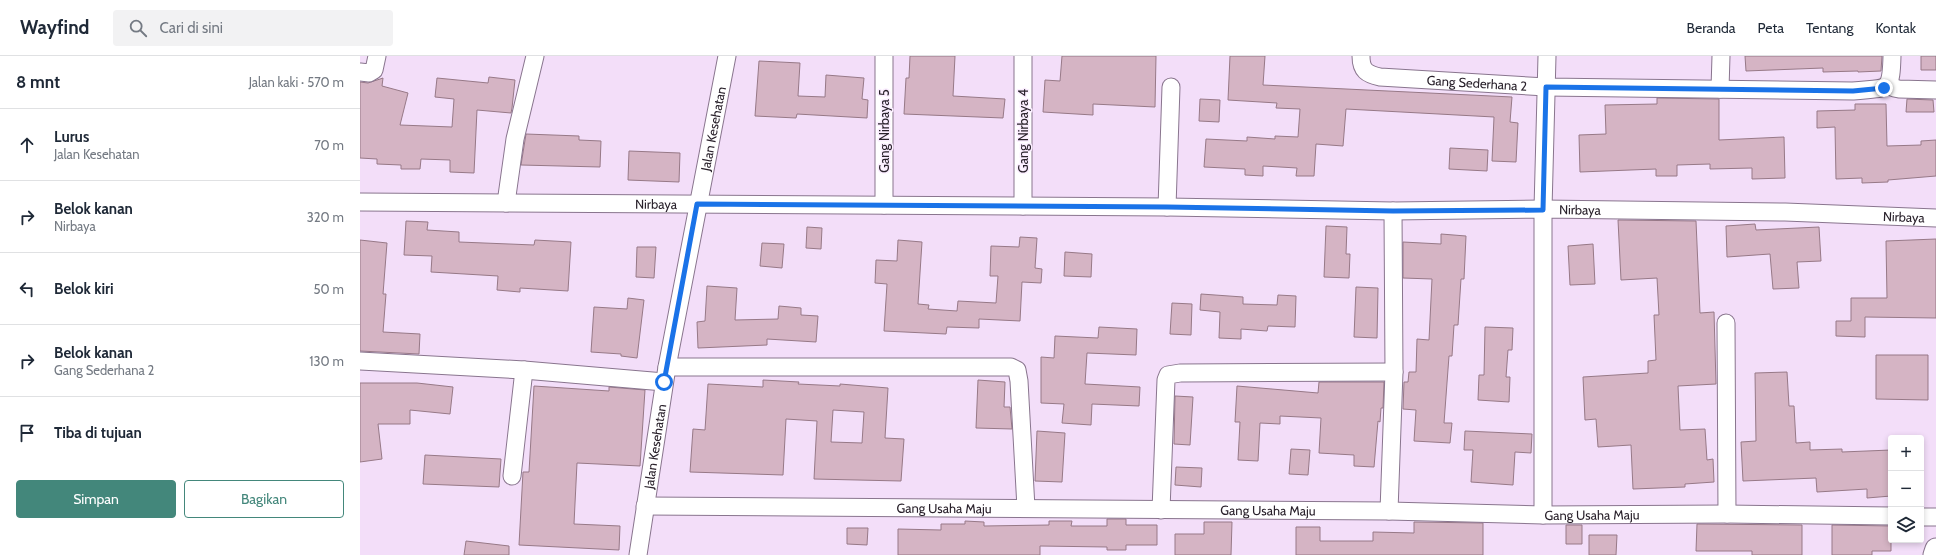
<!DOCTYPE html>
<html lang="id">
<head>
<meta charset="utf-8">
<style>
	body { margin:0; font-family:Cabin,sans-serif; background:#f2f2f3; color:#1f2937 }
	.controls { position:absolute; right:12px; bottom:12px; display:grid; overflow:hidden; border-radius:4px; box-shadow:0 2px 6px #0003 }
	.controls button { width:36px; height:36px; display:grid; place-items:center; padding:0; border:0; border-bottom:1px solid #e0e1e3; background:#fff; color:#1f2937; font:20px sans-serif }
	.stop { position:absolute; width:12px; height:12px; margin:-9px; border:3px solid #1a73e8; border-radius:50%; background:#fff }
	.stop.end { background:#1a73e8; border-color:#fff; box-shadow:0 1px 4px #0008 }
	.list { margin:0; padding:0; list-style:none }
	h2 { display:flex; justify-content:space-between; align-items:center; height:52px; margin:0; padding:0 16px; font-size:17px }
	h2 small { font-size:13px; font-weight:400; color:#747a83 }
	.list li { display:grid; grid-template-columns:26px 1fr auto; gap:12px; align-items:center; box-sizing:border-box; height:72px; padding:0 16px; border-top:1px solid #e0e1e3 }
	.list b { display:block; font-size:15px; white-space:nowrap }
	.list p { margin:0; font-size:13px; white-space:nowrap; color:#747a83 }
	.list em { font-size:13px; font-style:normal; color:#747a83 }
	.actions { display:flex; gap:8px; padding:12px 16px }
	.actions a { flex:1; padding:9px 0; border:1px solid #43877b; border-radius:4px; text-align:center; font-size:14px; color:#43877b }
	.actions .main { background:#43877b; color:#fff }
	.icon { flex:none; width:22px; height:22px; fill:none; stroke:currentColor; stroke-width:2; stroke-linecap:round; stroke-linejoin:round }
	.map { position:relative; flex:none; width:1576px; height:499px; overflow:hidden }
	header { display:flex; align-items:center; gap:24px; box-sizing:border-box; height:56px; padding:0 20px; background:#fff; border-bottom:1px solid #e0e1e3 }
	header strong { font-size:19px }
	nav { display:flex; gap:22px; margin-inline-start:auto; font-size:14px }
	.search { width:280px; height:36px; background:#f2f2f3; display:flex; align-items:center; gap:10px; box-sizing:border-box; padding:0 14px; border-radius:4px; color:#747a83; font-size:15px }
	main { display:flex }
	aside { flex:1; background:#fff }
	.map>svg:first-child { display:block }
	.building { fill:#d5b4c4; stroke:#977987; fill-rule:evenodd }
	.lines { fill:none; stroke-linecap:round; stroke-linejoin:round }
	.minor-casing { stroke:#89758e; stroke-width:19 }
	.tertiary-casing { stroke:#89758e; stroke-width:23 }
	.minor { stroke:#fff; stroke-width:17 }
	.tertiary { stroke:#fff; stroke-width:21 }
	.route { stroke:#1a73e8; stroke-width:5 }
	.labels { text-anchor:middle; stroke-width:3; stroke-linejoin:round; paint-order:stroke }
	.street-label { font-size:13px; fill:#29212b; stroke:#fbeeff }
</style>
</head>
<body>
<header>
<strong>Wayfind</strong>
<div class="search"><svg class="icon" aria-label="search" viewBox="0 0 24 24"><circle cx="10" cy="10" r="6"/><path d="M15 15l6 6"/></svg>Cari di sini</div>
<nav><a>Beranda</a><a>Peta</a><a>Tentang</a><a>Kontak</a></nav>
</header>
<main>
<aside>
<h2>8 mnt<small>Jalan kaki · 570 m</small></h2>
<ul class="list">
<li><svg class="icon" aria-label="ahead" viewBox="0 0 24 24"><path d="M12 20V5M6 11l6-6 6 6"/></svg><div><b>Lurus</b><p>Jalan Kesehatan</p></div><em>70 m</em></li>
<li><svg class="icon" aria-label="right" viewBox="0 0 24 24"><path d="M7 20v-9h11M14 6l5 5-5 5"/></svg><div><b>Belok kanan</b><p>Nirbaya</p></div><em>320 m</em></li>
<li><svg class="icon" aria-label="left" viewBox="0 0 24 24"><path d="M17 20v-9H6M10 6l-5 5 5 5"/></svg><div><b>Belok kiri</b></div><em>50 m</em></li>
<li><svg class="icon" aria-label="right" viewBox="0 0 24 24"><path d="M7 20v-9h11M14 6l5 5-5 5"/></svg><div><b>Belok kanan</b><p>Gang Sederhana 2</p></div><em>130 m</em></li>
<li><svg class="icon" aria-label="arrive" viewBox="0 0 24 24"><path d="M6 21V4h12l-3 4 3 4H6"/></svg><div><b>Tiba di tujuan</b></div></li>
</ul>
<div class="actions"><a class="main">Simpan</a><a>Bagikan</a></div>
</aside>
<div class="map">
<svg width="1576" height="499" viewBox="0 0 1576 499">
	<rect width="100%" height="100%" fill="#f3def9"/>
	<!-- building -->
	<path class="building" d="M550 0H595L593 40 645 43 643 62 544 58 546 22H549Z
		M702 0H796L795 51 733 48V59L683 56 685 24 700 25Z
		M870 0H905L903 29 1152 41 1150 66 1158 67 1156 106 1132 105 1134 61 986 53 983 90 956 88 954 120H936L937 112 903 110V120L885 119V113L844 111 846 83 887 85V81L915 83V80L938 81 940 53 916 52 917 47 868 44Z
		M1385 0H1522L1521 15 1498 16V15L1463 16V12L1386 15Z
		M1561 0H1576V14H1561Z
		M399 5 440 7 438 40 465 41 466 19 504 22 502 43 508 44 507 62 437 58 436 62 395 60Z
		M129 21 155 24 152 52 151 57 117 54 114 117 90 116V104L61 103 60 113H41V109L17 108V103L0 102V26L8 27 23 22 22 30 48 37 40 69 92 71 94 43 75 41 77 22 128 27Z
		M1297 42 1359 43V84L1424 81 1425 122 1392 123V112L1350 113V108L1317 109V120H1296V113L1220 116 1219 79 1246 78 1245 49 1297 48Z
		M840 43 860 44 859 66 839 65Z
		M1547 43 1573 44 1574 56H1546Z
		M1495 48H1526L1527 90 1561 89V85L1576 84V120L1528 124V126L1502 127V122L1476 123 1475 71 1457 72V55L1495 54Z
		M166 78 219 80V84L241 85 240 111 161 109Z
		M1090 92 1128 94 1127 115 1089 113Z
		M269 95 320 97 319 126 268 124Z
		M1258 164 1336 165 1340 257 1354 256 1356 328 1318 330 1320 374 1345 373 1347 404 1353 403 1354 426 1325 428V431L1273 433 1271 389 1238 391 1236 363 1225 364 1223 321 1288 317V305L1296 304 1294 259H1299L1297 222 1261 224Z
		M46 165 68 166 67 174 99 176V186L174 189 175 184 211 186 208 235 160 232V236L137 234 138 220 71 216 72 200 44 199Z
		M1395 168 1396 174 1459 171 1461 205 1437 206 1439 232 1413 233 1410 198 1367 201 1366 170Z
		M966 170 987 171 986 198H990L989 222 964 221Z
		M447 171 462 172 461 193 446 192Z
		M1081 178 1106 180 1104 223H1101L1098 269H1094L1092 300H1089L1084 367H1092L1090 387 1054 385 1056 354 1043 353 1044 326H1048L1049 316H1056L1057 283 1069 284 1072 223 1043 222V186L1081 188Z
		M660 181 677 182 675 212 682 213 681 227 662 226 660 265 619 263V272L587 271 586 278 524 275 527 228 515 227 516 204 537 205 538 184 562 186 558 248 569 249 568 253 597 255 598 245 636 247 638 220H630L631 190 659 191Z
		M1576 183V262L1505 261V281L1476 280V265H1491V242H1527L1526 185Z
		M0 184 27 187 23 238H26L23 276 60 278 59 298 0 295Z
		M402 187 424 188 422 212 400 210Z
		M1233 188 1235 228 1210 229 1208 190Z
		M277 191H296L294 222 276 221Z
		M705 196 732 198 731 221 704 220Z
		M347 230 377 232 375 264 418 263 419 250 441 252V259L458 260 456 286 407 283V289L338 292 337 266 345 265Z
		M996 231 1018 232 1017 282 994 281Z
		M841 238 883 241V248L917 249 918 239 936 240 935 271 908 270 907 275 881 273V283L859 282 860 256 840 254Z
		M268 242 284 244 277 302 261 300V298L231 296 234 251 267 253Z
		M812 247 832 248 831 279 810 278Z
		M739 271 777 273 776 299 727 297 725 328 780 331 779 350 732 348 731 369 702 367 704 348 681 347V301L694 302 695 280 738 282Z
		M1125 271 1153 272 1152 294H1148L1146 321H1150L1149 346 1118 344 1119 319H1124Z
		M1516 299H1568V344L1516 343Z
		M1427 316 1429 350H1434L1436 387 1450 386V394L1482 393V396L1531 394V440L1507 442V433L1457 436 1456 422 1383 425 1381 386 1396 385 1395 317Z
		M403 324 439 326 438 328 480 330V328L528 332 525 382 544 383 541 425 454 423 457 365 426 363 423 419 330 416 333 373 345 374 348 328 403 331ZM473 354 504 356 502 387 471 386Z
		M618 324 645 326 644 351H650L652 373 616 372Z
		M959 326H1024L1023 352H1021L1020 366 1018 365 1014 411 994 410V399L959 397 961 362 920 360V368L900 367 898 405 878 404 880 366H875L877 330 958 337Z
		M0 327H57L93 331 90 358 50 354V368H18L22 403 0 406Z
		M174 330 249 335V331L285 334 280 410 217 407 214 468 260 470 259 494 159 489 163 416H169Z
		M815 340 833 341 830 389 814 388Z
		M677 375 705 377 702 426 675 425Z
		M1105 375 1172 378 1171 397 1155 396 1153 429 1111 426 1113 394H1104Z
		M931 393 950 394 948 419 929 418Z
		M65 399 141 403 139 431 63 428Z
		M816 411 842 412 841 431 815 429Z
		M747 463H766V469H797V489H766V494H747V491L680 490V499H538V473L581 474V468H605V465L624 466V470L689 469V465H712L711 470H747Z
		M844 466H872L871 499H815V478H844Z
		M1054 466 1123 467V499H936V471H960V485H1013V476L1054 477Z
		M1337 468 1442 469V499H1392V495H1336Z
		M1206 469H1222V488H1206Z
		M1472 469 1531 470V495H1512V499H1472Z
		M487 472H508L507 489 487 488Z
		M1229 479H1257L1256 499H1229Z
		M106 485 149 490V499H104Z"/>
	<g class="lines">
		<defs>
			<g id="minor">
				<path id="s1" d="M1001 0C1001 15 1007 18 1020 21L1186 31 1493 35C1528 31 1531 38 1532 0"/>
				<path d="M0 16 9 17 14 14 17 0"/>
				<path d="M1530 27 1534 32 1539 33 1576 34"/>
				<path d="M1360 33 1361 0"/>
				<path id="s2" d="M0 146 807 151 1033 155 1183 153 1425 156 1576 162"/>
				<path d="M146 147 155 83 175 0"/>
				<path d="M524 149V0"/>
				<path d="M663 150V0"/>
				<path d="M807 151 811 31"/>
				<path d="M1366 267 1367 458"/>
				<path d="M0 305 164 314 304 326"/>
				<path d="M307 311H651L657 314 659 325 666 452"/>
				<path d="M152 420 164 314"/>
				<path id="s3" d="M285 450 1029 455 1183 459 1367 458 1531 460"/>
				<path d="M801 454 806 324 808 319 820 317 1034 316"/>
				<path d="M1029 455 1034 316 1033 155"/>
				<path d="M1183 459V153L1187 0"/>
				<path d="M1561 461H1576"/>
				<path id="s4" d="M278 499 307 311 367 0"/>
			</g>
			<path id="tertiary" d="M1574 499 1576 493"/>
		</defs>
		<!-- minor casing -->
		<use href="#minor" class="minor-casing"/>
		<!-- tertiary casing -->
		<use href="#tertiary" class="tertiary-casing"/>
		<!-- minor -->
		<use href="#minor" class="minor"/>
		<!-- tertiary -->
		<use href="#tertiary" class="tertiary"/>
	</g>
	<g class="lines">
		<!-- route -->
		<path class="route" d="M304 326 337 148 807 151 1033 155 1183 154 1186 31 1493 35 1524 32"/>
	</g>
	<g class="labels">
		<!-- street labels -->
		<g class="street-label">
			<text dy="5" stroke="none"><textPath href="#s1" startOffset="129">Gang Sederhana 2</textPath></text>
			<text dy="5" stroke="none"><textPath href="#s4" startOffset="433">Jalan Kesehatan</textPath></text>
			<text transform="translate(524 75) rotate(-90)" y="5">Gang Nirbaya 5</text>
			<text transform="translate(663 75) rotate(-90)" y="5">Gang Nirbaya 4</text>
			<text dy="5" stroke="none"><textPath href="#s2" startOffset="296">Nirbaya</textPath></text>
			<text dy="5" stroke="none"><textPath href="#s2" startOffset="1220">Nirbaya</textPath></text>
			<text dy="5" stroke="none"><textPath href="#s2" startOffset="1544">Nirbaya</textPath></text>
			<text dy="5" stroke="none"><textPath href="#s4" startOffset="110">Jalan Kesehatan</textPath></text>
			<text dy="5" stroke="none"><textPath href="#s3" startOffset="299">Gang Usaha Maju</textPath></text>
			<text dy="5" stroke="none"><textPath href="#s3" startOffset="623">Gang Usaha Maju</textPath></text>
			<text dy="5" stroke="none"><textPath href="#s3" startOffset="947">Gang Usaha Maju</textPath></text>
		</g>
	</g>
</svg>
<div class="controls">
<button>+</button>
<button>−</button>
<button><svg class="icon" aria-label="layers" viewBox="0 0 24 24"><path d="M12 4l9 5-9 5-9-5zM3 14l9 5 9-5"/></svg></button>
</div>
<div class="stop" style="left:304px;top:326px"></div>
<div class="stop end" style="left:1524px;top:32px"></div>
</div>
</main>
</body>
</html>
